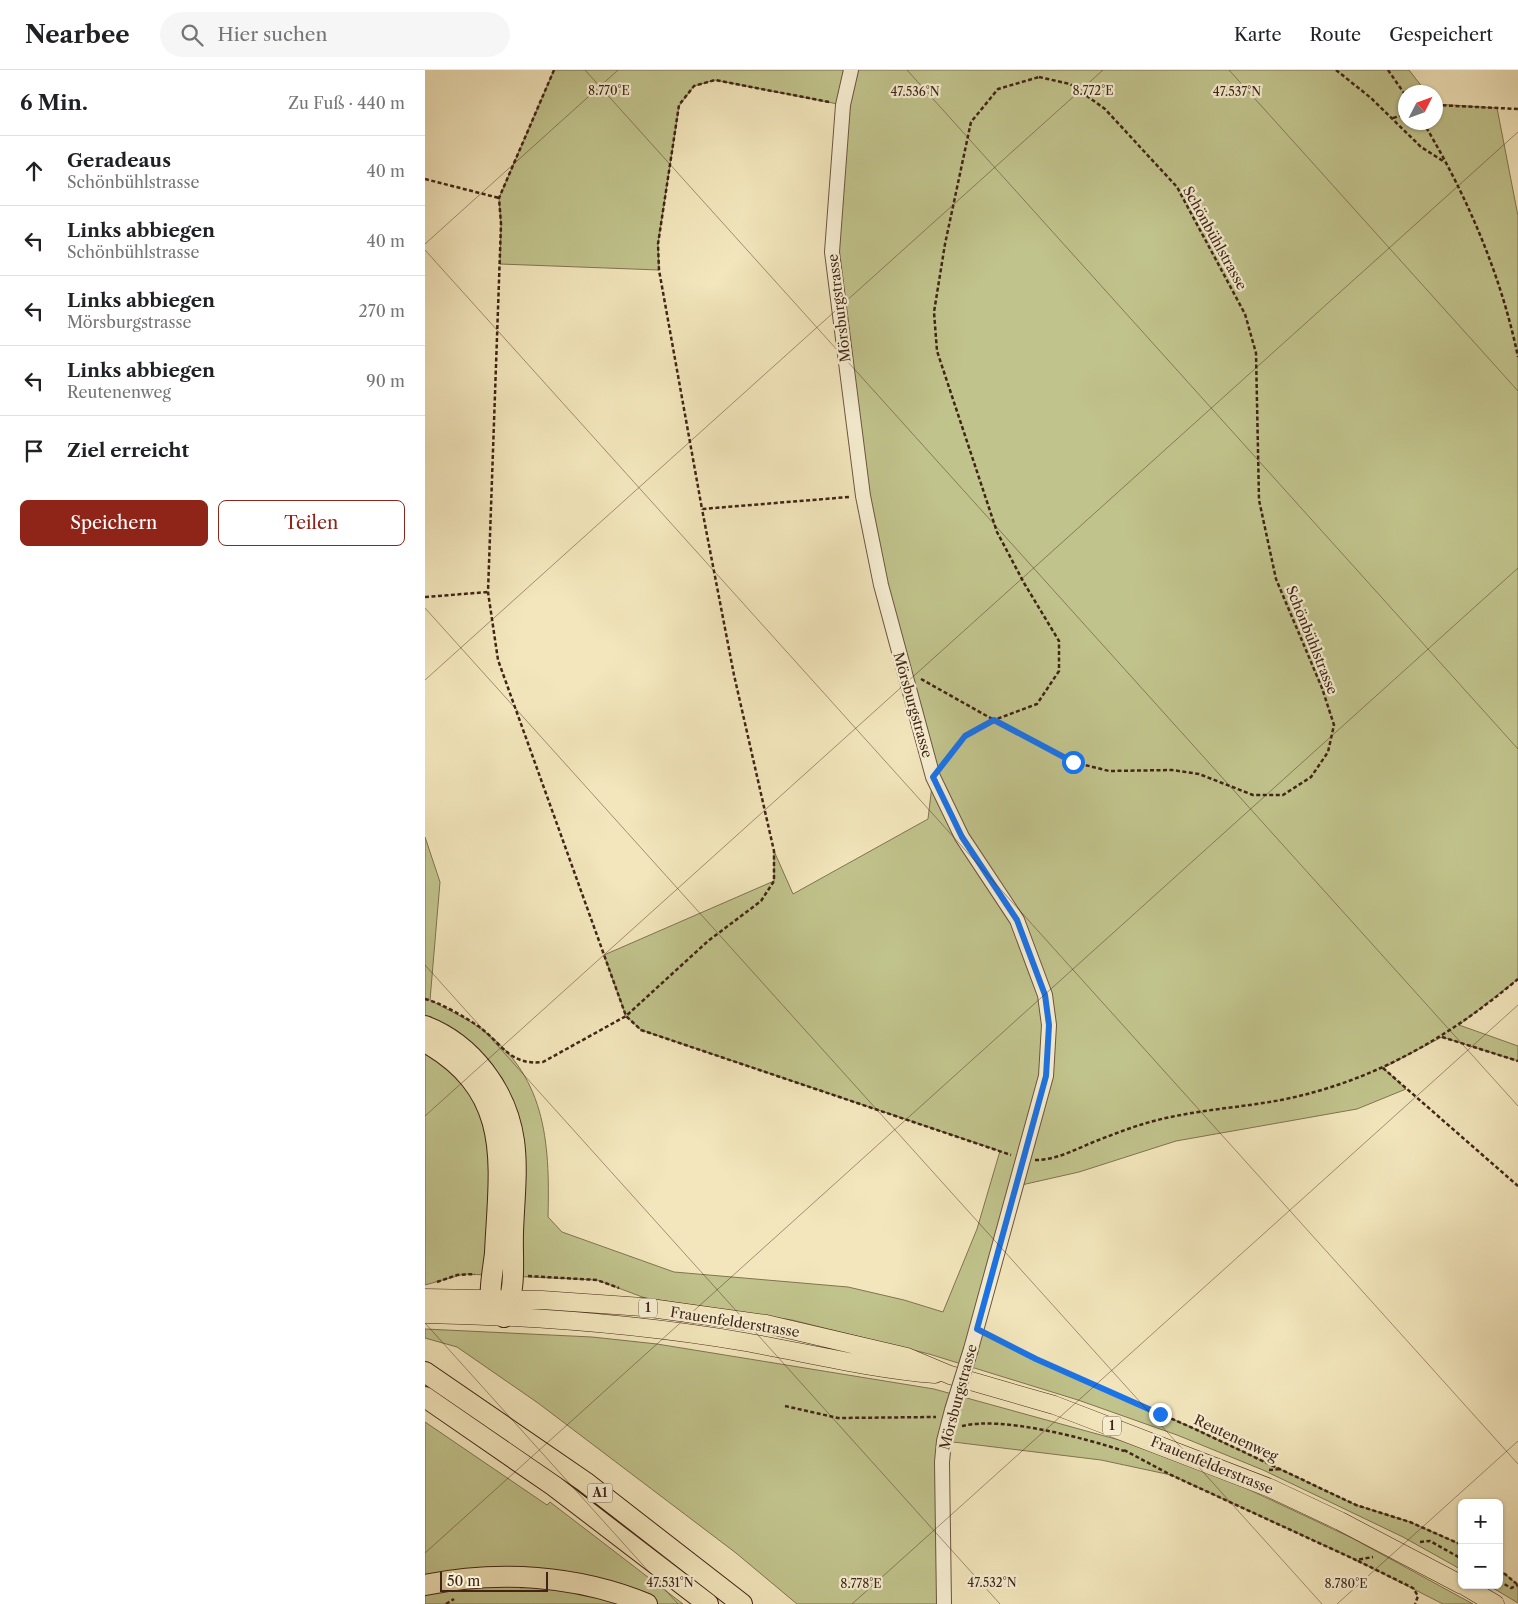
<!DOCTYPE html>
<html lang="de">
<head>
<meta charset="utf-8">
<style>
	body { margin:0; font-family:"Libre Caslon Text",serif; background:#f6f6f6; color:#202124 }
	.controls { position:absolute; right:15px; bottom:15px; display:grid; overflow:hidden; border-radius:8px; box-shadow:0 1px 4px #0004 }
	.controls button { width:45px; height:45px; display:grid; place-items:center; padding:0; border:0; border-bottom:1px solid #e0e0e0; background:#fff; color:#202124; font:25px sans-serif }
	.compass { position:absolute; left:973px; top:15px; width:45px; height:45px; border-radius:50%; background:#fff; box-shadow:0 1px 4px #0004; rotate:48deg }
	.scale { position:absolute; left:15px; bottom:12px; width:108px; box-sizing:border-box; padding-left:5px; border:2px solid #402416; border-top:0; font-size:14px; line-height:18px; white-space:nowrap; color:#402416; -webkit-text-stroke:4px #f7efd3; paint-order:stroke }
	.stop { position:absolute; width:15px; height:15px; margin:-11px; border:4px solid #1a73e8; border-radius:50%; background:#fff }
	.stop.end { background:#1a73e8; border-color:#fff; box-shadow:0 1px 5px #0008 }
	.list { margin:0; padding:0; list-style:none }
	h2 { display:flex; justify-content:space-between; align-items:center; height:65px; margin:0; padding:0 20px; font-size:21px }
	h2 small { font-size:16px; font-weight:400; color:#757577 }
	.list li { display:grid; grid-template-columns:32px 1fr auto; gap:15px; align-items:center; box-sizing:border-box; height:70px; padding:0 20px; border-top:1px solid #e0e0e0 }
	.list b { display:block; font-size:19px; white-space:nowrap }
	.list p { margin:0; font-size:16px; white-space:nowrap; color:#757577 }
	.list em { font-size:16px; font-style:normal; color:#757577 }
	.actions { display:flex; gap:10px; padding:15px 20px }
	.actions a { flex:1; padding:11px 0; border:1px solid #8f2418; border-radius:8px; text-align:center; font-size:18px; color:#8f2418 }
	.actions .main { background:#8f2418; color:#fff }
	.icon { flex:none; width:28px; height:28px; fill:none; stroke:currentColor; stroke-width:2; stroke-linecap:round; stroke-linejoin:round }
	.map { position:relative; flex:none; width:1093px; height:1534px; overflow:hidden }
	header { display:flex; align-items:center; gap:30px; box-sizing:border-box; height:70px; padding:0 25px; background:#fff; border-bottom:1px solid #e0e0e0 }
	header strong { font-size:24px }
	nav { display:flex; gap:28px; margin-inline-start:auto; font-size:18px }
	.search { width:350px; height:45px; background:#f6f6f6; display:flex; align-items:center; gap:12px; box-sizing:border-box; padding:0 18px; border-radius:28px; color:#757577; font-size:19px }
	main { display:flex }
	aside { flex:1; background:#fff }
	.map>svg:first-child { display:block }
	.green { fill:#c1c38c; stroke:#807451 }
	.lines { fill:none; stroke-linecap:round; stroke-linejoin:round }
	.minor-casing { stroke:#6d5440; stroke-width:16 }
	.major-casing { stroke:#402416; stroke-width:19 }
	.highway-casing { stroke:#402416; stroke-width:22 }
	.path { stroke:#402416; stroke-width:2.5; stroke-dasharray:4 2.5; stroke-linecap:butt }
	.minor { stroke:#f7efd3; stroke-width:14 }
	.major { stroke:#f3e6bc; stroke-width:18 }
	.highway { stroke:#f3e6bc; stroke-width:20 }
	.minor-bridge-casing { stroke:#6d5440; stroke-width:16; stroke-linecap:butt }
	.minor-bridge { stroke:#f7efd3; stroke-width:14 }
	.route { stroke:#1a73e8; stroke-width:6 }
	.ticks { fill:none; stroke:#402416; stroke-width:1; stroke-opacity:0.45 }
	.labels { text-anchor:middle; stroke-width:4.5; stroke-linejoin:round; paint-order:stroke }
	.shield { fill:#f7efd3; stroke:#77614f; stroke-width:1 }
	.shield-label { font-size:12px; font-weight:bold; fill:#402416 }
	.street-label { font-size:14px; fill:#402416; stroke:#f7efd3 }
	.ticks-label { font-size:12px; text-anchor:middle; fill:#402416; stroke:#f7efd3; stroke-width:4.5; stroke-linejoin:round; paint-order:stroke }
</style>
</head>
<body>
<header>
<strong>Nearbee</strong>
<div class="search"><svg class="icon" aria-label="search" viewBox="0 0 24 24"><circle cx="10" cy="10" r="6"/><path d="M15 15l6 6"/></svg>Hier suchen</div>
<nav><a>Karte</a><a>Route</a><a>Gespeichert</a></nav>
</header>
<main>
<aside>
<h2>6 Min.<small>Zu Fuß · 440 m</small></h2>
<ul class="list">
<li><svg class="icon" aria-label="ahead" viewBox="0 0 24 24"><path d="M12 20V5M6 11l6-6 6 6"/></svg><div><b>Geradeaus</b><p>Schönbühlstrasse</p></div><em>40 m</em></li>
<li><svg class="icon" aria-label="left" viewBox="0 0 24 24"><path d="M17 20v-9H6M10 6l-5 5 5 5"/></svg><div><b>Links abbiegen</b><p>Schönbühlstrasse</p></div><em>40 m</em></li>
<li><svg class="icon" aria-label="left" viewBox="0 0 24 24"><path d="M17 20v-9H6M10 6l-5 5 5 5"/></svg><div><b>Links abbiegen</b><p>Mörsburgstrasse</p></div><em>270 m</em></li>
<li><svg class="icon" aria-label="left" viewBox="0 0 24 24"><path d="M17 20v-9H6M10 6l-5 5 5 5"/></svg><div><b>Links abbiegen</b><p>Reutenenweg</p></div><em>90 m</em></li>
<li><svg class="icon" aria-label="arrive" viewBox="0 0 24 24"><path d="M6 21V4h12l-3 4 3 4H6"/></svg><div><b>Ziel erreicht</b></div></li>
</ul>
<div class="actions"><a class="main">Speichern</a><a>Teilen</a></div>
</aside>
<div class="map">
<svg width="1093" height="1534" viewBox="0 0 1093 1534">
	<rect width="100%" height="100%" fill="#f3e6bc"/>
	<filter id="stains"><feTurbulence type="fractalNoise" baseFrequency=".004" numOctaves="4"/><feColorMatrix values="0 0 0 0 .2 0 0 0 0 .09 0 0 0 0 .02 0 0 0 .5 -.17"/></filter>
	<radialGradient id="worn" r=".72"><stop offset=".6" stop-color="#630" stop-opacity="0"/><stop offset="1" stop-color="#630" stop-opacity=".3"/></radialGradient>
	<!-- green -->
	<path class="green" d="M129 0H984L1001 22H981V52H1011V34L1072 38 1093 146V909L1034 955 1093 976V991L1017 967 958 998 981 1019 932 1039 751 1071 654 1102 592 1116 552 1259 611 1289 770 1359 931 1435 985 1452 1037 1475V1500L978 1467 903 1431 838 1400 752 1365 653 1330 504 1284 367 1250 220 1228 172 1210 39 1204 0 1215V767L15 812 5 930C20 939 38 946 52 956 121 1003 125 1071 123 1147L137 1162 249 1202 423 1217 479 1230 518 1242 552 1159 575 1081 216 960 201 946 179 885 349 811V781L368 824 503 749 508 707 456 515 407 182 418 35 290 10 269 16 254 36 233 174 234 200 75 194 76 154 74 128Z
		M0 1259 167 1267 232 1274 509 1319 694 1370 810 1413 927 1468 1048 1534H1018L931 1490 746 1405 676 1390 520 1371 519 1534H372L311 1483 113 1333 32 1277 0 1268Z
		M0 1352 122 1435 125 1432 258 1534H222L94 1507 95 1518C128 1515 162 1524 194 1534H0Z
		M1074 1499 1093 1515V1533L1063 1515H1074Z"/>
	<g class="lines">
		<defs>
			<path id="minor" d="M426 0 418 35 407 182 438 426 456 515 508 707 537 767 592 850 620 925 624 955 621 1006 546 1279
				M519 1534 517 1392 519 1371 527 1340"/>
			<path id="major" d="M0 1228 117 1230 218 1237 341 1254 482 1287 525 1305 629 1335 845 1418 915 1451 1037 1515
				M0 1244C107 1246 214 1254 320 1272 383 1283 446 1299 510 1304
				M1038 1515 1070 1534"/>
			<path id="highway" d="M0 956C47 974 82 1021 89 1071 93 1100 89 1132 88 1162 87 1194 92 1216 79 1247
				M0 972C90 1023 74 1095 70 1183 69 1194 64 1219 66 1228 68 1235 75 1242 79 1247
				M0 1302 160 1412 317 1534
				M0 1327 129 1416 283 1534
				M0 1515C73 1500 152 1505 222 1534"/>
		</defs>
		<!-- minor casing -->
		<use href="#minor" class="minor-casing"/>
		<!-- major casing -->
		<use href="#major" class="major-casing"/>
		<!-- highway casing -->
		<use href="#highway" class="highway-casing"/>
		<!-- path -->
		<path class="path" d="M129 0 74 128 76 154 63 522 73 590 201 946 216 960 586 1085
			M911 0 946 28 996 77 1018 91
			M963 0 981 26
			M614 7 645 14 680 39 752 117 820 244 831 283 834 430 851 509 897 618 909 655 903 682 886 707 858 725H828L774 704 747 700 684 701 648 692 569 650 612 634 634 601V571L599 513 572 462 512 281 509 242 520 174 546 52 573 19Z
			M404 32 290 10 269 16 254 35 233 174 234 200 277 439 424 427
			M1011 35 1093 39
			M968 48 981 44
			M998 52C1041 124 1076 204 1093 287
			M0 109 74 128
			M0 527 63 522
			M496 609 569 650 540 666 518 693
			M0 929C14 932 40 947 53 956 77 973 84 996 118 992L201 946 283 871 336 831 349 811V781L309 605 277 439
			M1017 967 1093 991
			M958 998 1093 1116
			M610 1090C632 1090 651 1079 671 1071 689 1064 707 1057 725 1052 768 1040 813 1038 856 1030 947 1012 1023 968 1093 909
			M103 1206 172 1210 194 1218
			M12 1212 32 1205 50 1204
			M563 1265 611 1289 770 1359 931 1435 985 1452 1037 1475
			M360 1336 413 1348 511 1347
			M537 1356C577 1346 659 1368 699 1381
			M699 1380 746 1405 931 1490 948 1487
			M844 1400 855 1399
			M995 1472 1005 1471 1037 1489
			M933 1491 988 1518 993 1526 990 1534
			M1074 1499 1093 1515
			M1074 1511 1086 1518 1093 1515
			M21 1534 29 1529"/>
		<!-- minor -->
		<use href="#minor" class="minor"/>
		<!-- major -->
		<use href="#major" class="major"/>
		<!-- highway -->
		<use href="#highway" class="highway"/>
		<defs>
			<path id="minor-bridge" d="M527 1340 546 1279"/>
		</defs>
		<!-- minor-bridge casing -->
		<use href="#minor-bridge" class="minor-bridge-casing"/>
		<!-- minor-bridge -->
		<use href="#minor-bridge" class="minor-bridge"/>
	</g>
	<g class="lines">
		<!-- route -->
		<path class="route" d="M648 692 569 650 540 666 508 707 537 767 592 850 620 925 624 955 621 1006 552 1259 611 1289 735 1344"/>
	</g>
	<!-- ticks -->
	<path class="ticks" d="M160 0 1093 1036M482 0 1093 679M804 0 1093 321M0 174 193 0M0 180 1093 1394M0 538 897 1534M0 610 678 0M0 895 575 1534M0 1046 1093 62M0 1253 253 1534M0 1483 1093 498M427 1534 1093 935M912 1534 1093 1371"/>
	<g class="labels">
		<!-- shield labels -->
		<g class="shield">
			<rect x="214" y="1228.5" width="18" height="19" rx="4"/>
			<rect x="678" y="1346.5" width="18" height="19" rx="4"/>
			<rect x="162.5" y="1413.5" width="25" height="19" rx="4"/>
		</g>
		<g class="shield-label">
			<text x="223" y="1242">1</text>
			<text x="687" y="1360">1</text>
			<text x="175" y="1427">A1</text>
		</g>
		<!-- street labels -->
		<g class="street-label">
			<text transform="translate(790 168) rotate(61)" y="5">Schönbühlstrasse</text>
			<text transform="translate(414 238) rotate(-97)" y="5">Mörsburgstrasse</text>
			<text transform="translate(887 570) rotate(68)" y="5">Schönbühlstrasse</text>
			<text transform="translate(488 635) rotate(74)" y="5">Mörsburgstrasse</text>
			<text transform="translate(310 1252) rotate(9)" y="5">Frauenfelderstrasse</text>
			<text transform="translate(533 1327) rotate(-75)" y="5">Mörsburgstrasse</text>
			<text transform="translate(811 1368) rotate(25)" y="5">Reutenenweg</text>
			<text transform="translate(787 1395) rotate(22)" y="5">Frauenfelderstrasse</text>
		</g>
	</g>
	<g class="ticks-label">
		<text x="184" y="25">8.770°E</text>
		<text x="668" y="25">8.772°E</text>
		<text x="490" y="26">47.536°N</text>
		<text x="812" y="26">47.537°N</text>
		<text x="245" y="1517">47.531°N</text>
		<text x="567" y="1517">47.532°N</text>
		<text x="436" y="1518">8.778°E</text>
		<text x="921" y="1518">8.780°E</text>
	</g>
	<rect width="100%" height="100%" filter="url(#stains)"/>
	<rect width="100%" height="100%" fill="url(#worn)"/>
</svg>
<div class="controls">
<button>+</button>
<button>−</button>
</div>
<svg class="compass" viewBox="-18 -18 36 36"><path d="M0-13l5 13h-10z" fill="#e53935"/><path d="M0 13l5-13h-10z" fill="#757577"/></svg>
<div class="scale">50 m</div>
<div class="stop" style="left:648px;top:692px"></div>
<div class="stop end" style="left:735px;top:1344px"></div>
</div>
</main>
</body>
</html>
